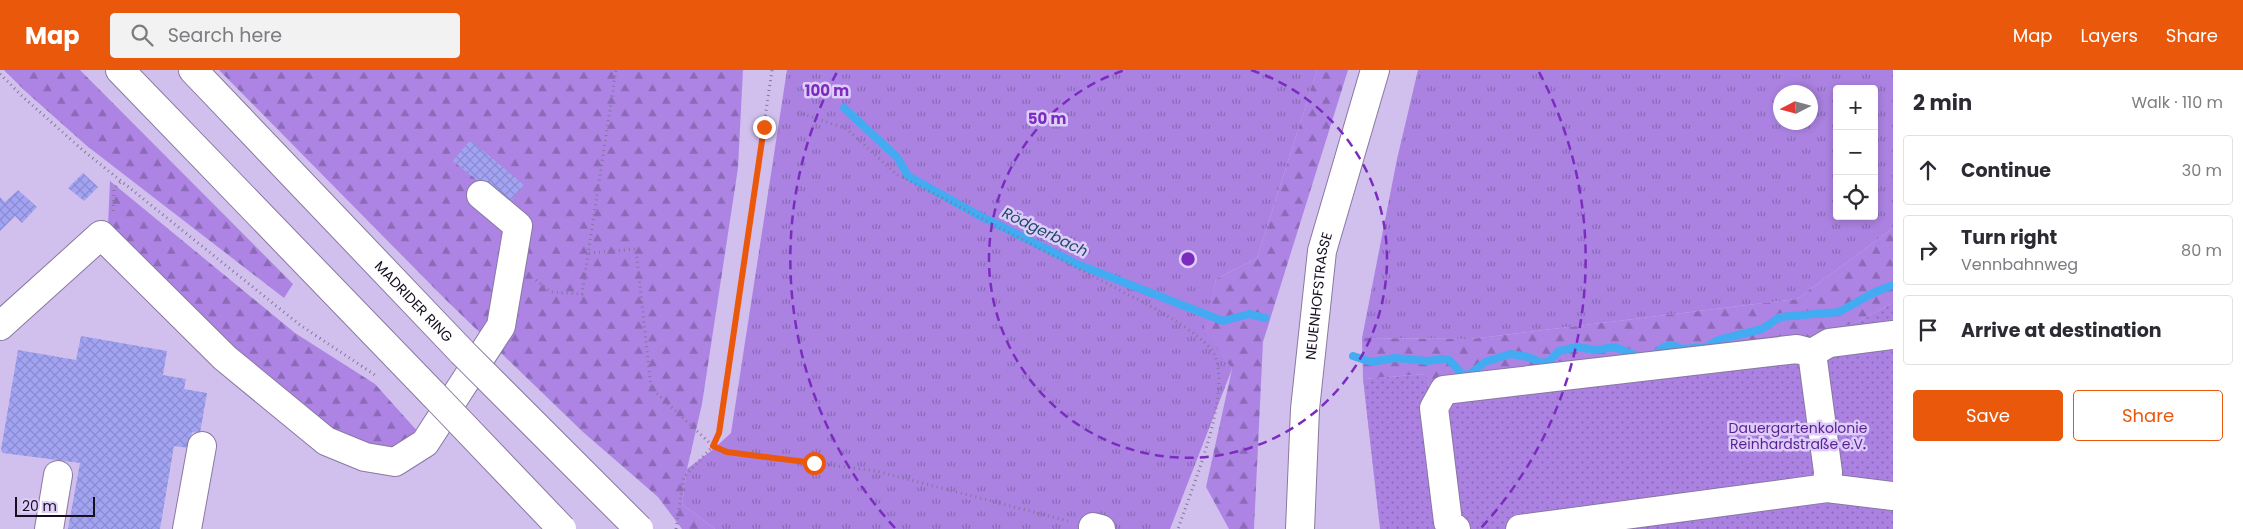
<!DOCTYPE html>
<html lang="en">
<head>
<meta charset="utf-8">
<style>
	body { margin:0; font-family:Poppins,sans-serif; background:#f2f2f3; color:#2b2b33 }
	.controls { position:absolute; right:15px; top:15px; display:grid; overflow:hidden; border-radius:5px; box-shadow:0 2px 8px #0003 }
	.controls button { width:45px; height:45px; display:grid; place-items:center; padding:0; border:0; border-bottom:1px solid #e1e1e2; background:#fff; color:#2b2b33; font:25px sans-serif }
	.compass { position:absolute; left:1773px; top:15px; width:45px; height:45px; border-radius:50%; background:#fff; box-shadow:0 2px 8px #0003; rotate:264deg }
	.scale { position:absolute; left:15px; bottom:12px; width:80px; box-sizing:border-box; padding-left:5px; border:2px solid #160f1f; border-top:0; font-size:14px; line-height:18px; white-space:nowrap; color:#160f1f; -webkit-text-stroke:4px #decdfb; paint-order:stroke }
	.stop { position:absolute; width:15px; height:15px; margin:-11px; border:4px solid #ea580c; border-radius:50%; background:#fff }
	.stop.end { background:#ea580c; border-color:#fff; box-shadow:0 1px 5px #0008 }
	.list { margin:0; padding:0; list-style:none }
	h2 { display:flex; justify-content:space-between; align-items:center; height:65px; margin:0; padding:0 20px; font-size:21px }
	h2 small { font-size:16px; font-weight:400; color:#7c7c81 }
	.list li { display:grid; grid-template-columns:32px 1fr auto; gap:15px; align-items:center; box-sizing:border-box; height:70px; margin:0 10px 10px; padding:0 10px; border:1px solid #e1e1e2; border-radius:5px }
	.list b { display:block; font-size:19px; white-space:nowrap }
	.list p { margin:0; font-size:16px; white-space:nowrap; color:#7c7c81 }
	.list em { font-size:16px; font-style:normal; color:#7c7c81 }
	.actions { display:flex; gap:10px; padding:15px 20px }
	.actions a { flex:1; padding:11px 0; border:1px solid #ea580c; border-radius:5px; text-align:center; font-size:18px; color:#ea580c }
	.actions .main { background:#ea580c; color:#fff }
	.icon { flex:none; width:28px; height:28px; fill:none; stroke:currentColor; stroke-width:2; stroke-linecap:round; stroke-linejoin:round }
	.map { position:relative; flex:none; width:1893px; height:459px; overflow:hidden }
	header { display:flex; align-items:center; gap:30px; box-sizing:border-box; height:70px; padding:0 25px; background:#ea580c; color:#fff }
	header strong { font-size:24px }
	nav { display:flex; gap:28px; margin-inline-start:auto; font-size:18px }
	.search { width:350px; height:45px; background:#f2f2f3; display:flex; align-items:center; gap:12px; box-sizing:border-box; padding:0 18px; border-radius:5px; color:#7c7c81; font-size:19px }
	main { display:flex }
	aside { flex:1; background:#fff }
	.map>svg:first-child { display:block }
	.grass { fill:url(#grass-tufts); fill-rule:evenodd }
	.forest { fill:url(#forest-firs) }
	.garden { fill:url(#garden-dots) }
	.lines { fill:none; stroke-linecap:round; stroke-linejoin:round }
	.stream { stroke:#42abf2; stroke-width:8 }
	.building { fill:url(#building-cross-hatch) }
	.minor-casing { stroke:#8978a2; stroke-width:30 }
	.major-casing { stroke:#8978a2; stroke-width:30 }
	.path { stroke:#847798; stroke-width:3; stroke-dasharray:1 4; stroke-linecap:butt }
	.minor { stroke:#fff; stroke-width:28 }
	.major { stroke:#fff; stroke-width:28 }
	.major-bridge-casing { stroke:#8978a2; stroke-width:30; stroke-linecap:butt }
	.major-bridge { stroke:#fff; stroke-width:28 }
	.route { stroke:#ea580c; stroke-width:6 }
	.ring { fill:none; stroke:#7b2cbf; stroke-width:2.5; stroke-dasharray:9 6 }
	.labels { text-anchor:middle; stroke-width:5; stroke-linejoin:round; paint-order:stroke }
	.street-label { font-size:14px; fill:#160f1f; stroke:#decdfb }
	.park-label { font-size:14px; fill:#5a1f8f; stroke:#decdfb }
	.water-label { font-size:15px; font-style:italic; fill:#214b69; stroke:#decdfb }
	.centre { fill:#7b2cbf; stroke:#decdfb; stroke-width:2.5 }
	.ring-label { font-size:15px; text-anchor:middle; font-weight:bold; fill:#7b2cbf; stroke:#decdfb; stroke-width:5; stroke-linejoin:round; paint-order:stroke }
</style>
</head>
<body>
<header>
<strong>Map</strong>
<div class="search"><svg class="icon" aria-label="search" viewBox="0 0 24 24"><circle cx="10" cy="10" r="6"/><path d="M15 15l6 6"/></svg>Search here</div>
<nav><a>Map</a><a>Layers</a><a>Share</a></nav>
</header>
<main>
<div class="map">
<svg width="1893" height="459" viewBox="0 0 1893 459">
	<defs>
		<pattern id="grass-tufts" width="24" height="20" patternUnits="userSpaceOnUse" patternTransform="scale(1.25)"><rect width="24" height="20" fill="#ab82e1"/><path d="M3 7l-1-3M5 7V3M7 7l1-3M15 17l-1-3M17 17v-4M19 17l1-3" fill="none" stroke="#8a69b6"/></pattern>
		<pattern id="forest-firs" width="22" height="20" patternUnits="userSpaceOnUse" patternTransform="scale(1.25)"><rect width="22" height="20" fill="#ad84e4"/><path d="M5 1l3.5 6h-7zM16 11l3.5 6h-7z" fill="#8c6ab8"/></pattern>
		<pattern id="garden-dots" width="8" height="8" patternUnits="userSpaceOnUse" patternTransform="scale(1.25)"><rect width="8" height="8" fill="#ab82e1"/><path d="M2 2h.1M6 6h.1" fill="none" stroke="#8a69b6" stroke-width="1.8" stroke-linecap="round"/></pattern>
		<pattern id="building-cross-hatch" width="8" height="8" patternUnits="userSpaceOnUse" patternTransform="scale(1.25)"><rect width="8" height="8" fill="#a2a3f2"/><path d="M0 0l8 8M0 8l8-8" fill="none" stroke="#8b8bcf"/></pattern>
	</defs>
	<rect width="100%" height="100%" fill="#d1c0ed"/>
	<!-- grass -->
	<path class="grass" d="M787 0H1317L1257 188 1216 209 1205 260 1232 299 1170 459H715L682 434 687 399 711 381 731 363Z
		M1418 0H1893V158L1797 229 1471 269 1362 268 1397 89ZM1837 19H1874V146H1837ZM1780 22H1810V52H1780Z"/>
	<!-- forest -->
	<path class="forest" d="M4 0H80L293 214 284 228 87 76 24 20Z
		M219 0H743L738 98 702 334 687 399 682 434 715 459H682L658 427 583 362 446 230Z
		M1317 0H1348L1263 272 1254 459H1229L1206 417 1232 299 1204 260 1216 209 1257 188Z
		M110 111 295 263 375 314 419 363 392 380 368 378 329 358 230 273 108 155Z
		M1893 158V233L1859 251 1799 274 1429 320 1427 304 1363 309 1362 268 1471 269 1797 229Z"/>
	<!-- garden -->
	<path class="garden" d="M1893 233V459H1380L1363 309 1427 304 1429 320 1799 274 1859 251Z"/>
	<g class="lines">
		<!-- stream -->
		<path class="stream" d="M844 38 897 87 908 106 978 145 1077 194 1223 251 1249 244 1265 248
			M1353 286 1371 292 1395 288 1427 291 1444 289 1449 290 1463 305 1470 304 1485 292 1510 284 1528 287 1542 293 1548 292 1559 281 1577 277 1596 280 1615 277 1639 287 1652 286 1664 277 1672 275 1682 279 1706 277 1718 270 1762 259 1780 247 1839 242 1875 222 1893 215"/>
	</g>
	<!-- building -->
	<path class="building" d="M470 70 524 115 508 135 453 91Z
		M83 103 98 117 84 131 68 118Z
		M18 120 37 137 22 153 15 146 0 161V127L5 132Z
		M81 266 167 281 163 305 186 309 184 319 207 323 200 363 192 362 189 378 174 376 160 459H68L80 393 3 383 1 380 18 280 76 290Z"/>
	<g class="lines">
		<defs>
			<g id="minor">
				<path d="M0 256 101 165 225 288 326 371 365 387 395 392 425 373 501 256 518 156 481 125"/>
				<path d="M1812 283 1828 402 1827 418"/>
				<path d="M1093 457 1101 459"/>
				<path d="M49 459 58 405"/>
				<path d="M187 459 202 376"/>
				<path id="s1" d="M1300 459 1305 339 1322 181 1375 0"/>
				<path d="M1456 459 1448 452 1434 338 1444 320 1797 279 1812 283 1829 273 1893 265"/>
				<path d="M1520 459 1827 418 1893 426"/>
			</g>
			<g id="major">
				<path d="M120 0 434 325"/>
				<path id="s2" d="M193 0 462 282"/>
			</g>
		</defs>
		<!-- minor casing -->
		<use href="#minor" class="minor-casing"/>
		<!-- major casing -->
		<use href="#major" class="major-casing"/>
		<!-- path -->
		<path class="path" d="M0 4 23 27 85 82 300 255 375 305
			M798 42 847 59 896 104 1156 239C1171 248 1209 270 1215 286 1231 328 1192 417 1178 459
			M113 141 114 119 122 110
			M589 183 636 179 651 318 713 376 727 382 876 401 1068 451
			M536 210 551 222 582 224 616 0
			M676 459 684 407 713 376 719 363 772 0"/>
		<!-- minor -->
		<use href="#minor" class="minor"/>
		<!-- major -->
		<use href="#major" class="major"/>
		<defs>
			<path id="major-bridge" d="M462 282 639 459
				M434 325 562 459"/>
		</defs>
		<!-- major-bridge casing -->
		<use href="#major-bridge" class="major-bridge-casing"/>
		<!-- major-bridge -->
		<use href="#major-bridge" class="major-bridge"/>
	</g>
	<g class="lines">
		<!-- route -->
		<path class="route" d="M764 57 719 363 713 376 727 382 814 393"/>
	</g>
	<!-- distance rings -->
	<g class="ring">
		<path d="M1251 0A199 199 0 1 1 1125 0"/>
		<path d="M895 458A398 398 0 0 1 837 2M1539 2A398 398 0 0 1 1481 458"/>
	</g>
	<g class="labels">
		<!-- street labels -->
		<g class="street-label">
			<text dy="5" stroke="none"><textPath href="#s1" startOffset="234">NEUENHOFSTRASSE</textPath></text>
			<text dy="5" stroke="none"><textPath href="#s2" startOffset="320">MADRIDER RING</textPath></text>
		</g>
		<!-- park labels -->
		<g class="park-label">
			<text x="1798" y="363">Dauergartenkolonie<tspan x="1798" dy="16">Reinhardstraße e.V.</tspan></text>
		</g>
		<!-- water labels -->
		<g class="water-label">
			<text transform="translate(1045 162) rotate(26)" y="5">Rödgerbach</text>
		</g>
	</g>
	<circle cx="1188" cy="189" r="8" class="centre"/>
	<g class="ring-label">
		<text x="827" y="26">100 m</text>
		<text x="1047" y="54">50 m</text>
	</g>
</svg>
<div class="controls">
<button>+</button>
<button>−</button>
<button><svg class="icon" aria-label="locate" viewBox="0 0 24 24"><circle cx="12" cy="12" r="6"/><path d="M12 2v4M12 18v4M2 12h4M18 12h4"/></svg></button>
</div>
<svg class="compass" viewBox="-18 -18 36 36"><path d="M0-13l5 13h-10z" fill="#e53935"/><path d="M0 13l5-13h-10z" fill="#7c7c81"/></svg>
<div class="scale">20 m</div>
<div class="stop" style="left:814px;top:393px"></div>
<div class="stop end" style="left:764px;top:57px"></div>
</div>
<aside>
<h2>2 min<small>Walk · 110 m</small></h2>
<ul class="list">
<li><svg class="icon" aria-label="ahead" viewBox="0 0 24 24"><path d="M12 20V5M6 11l6-6 6 6"/></svg><div><b>Continue</b></div><em>30 m</em></li>
<li><svg class="icon" aria-label="right" viewBox="0 0 24 24"><path d="M7 20v-9h11M14 6l5 5-5 5"/></svg><div><b>Turn right</b><p>Vennbahnweg</p></div><em>80 m</em></li>
<li><svg class="icon" aria-label="arrive" viewBox="0 0 24 24"><path d="M6 21V4h12l-3 4 3 4H6"/></svg><div><b>Arrive at destination</b></div></li>
</ul>
<div class="actions"><a class="main">Save</a><a>Share</a></div>
</aside>
</main>
</body>
</html>
